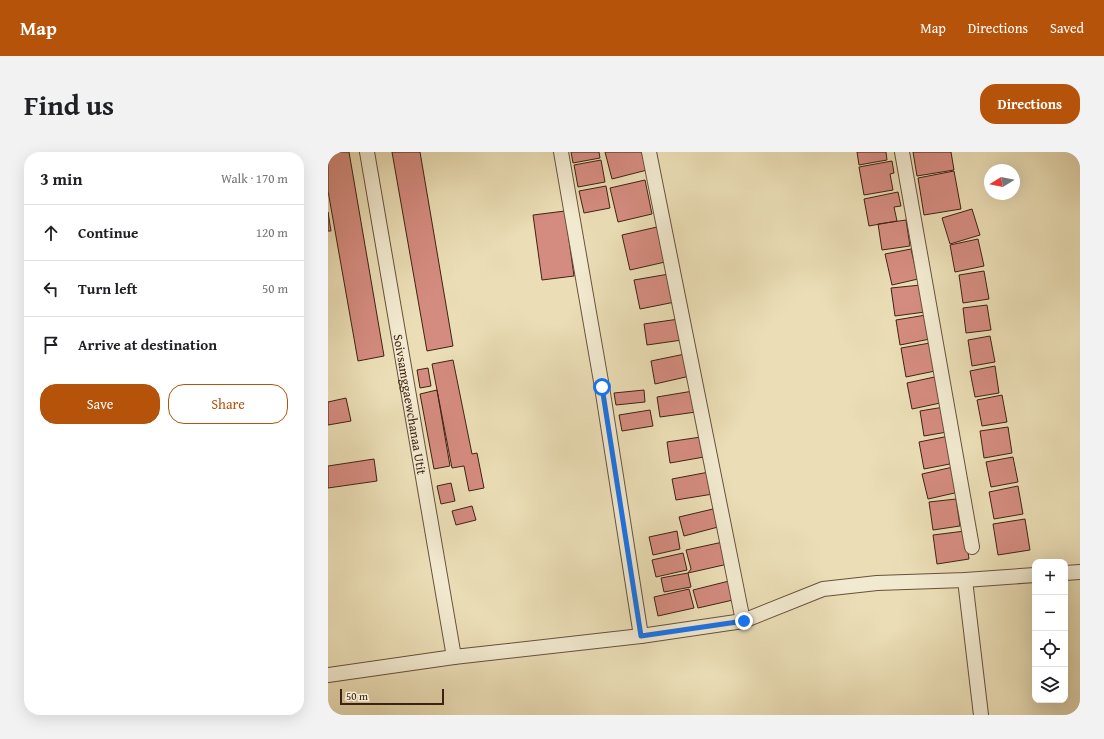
<!DOCTYPE html>
<html lang="en">
<head>
<meta charset="utf-8">
<style>
	body { margin:0; font-family:"Gentium Book Plus",serif; background:#f2f2f2; color:#202124 }
	.controls { position:absolute; right:12px; bottom:12px; display:grid; overflow:hidden; border-radius:8px; box-shadow:0 4px 16px #0002 }
	.controls button { width:36px; height:36px; display:grid; place-items:center; padding:0; border:0; border-bottom:1px solid #e0e0e0; background:#fff; color:#202124; font:20px sans-serif }
	.compass { position:absolute; left:656px; top:12px; width:36px; height:36px; border-radius:50%; background:#fff; box-shadow:0 4px 16px #0002; rotate:260deg }
	.scale { position:absolute; left:12px; bottom:10px; width:104px; box-sizing:border-box; padding-left:4px; border:2px solid #3d2213; border-top:0; font-size:11px; line-height:14px; white-space:nowrap; color:#3d2213; -webkit-text-stroke:3px #f2ead0; paint-order:stroke }
	.stop { position:absolute; width:12px; height:12px; margin:-9px; border:3px solid #1a73e8; border-radius:50%; background:#fff }
	.stop.end { background:#1a73e8; border-color:#fff; box-shadow:0 1px 4px #0008 }
	.list { margin:0; padding:0; list-style:none }
	h2 { display:flex; justify-content:space-between; align-items:center; height:52px; margin:0; padding:0 16px; font-size:17px }
	h2 small { font-size:13px; font-weight:400; color:#757577 }
	.list li { display:grid; grid-template-columns:26px 1fr auto; gap:12px; align-items:center; box-sizing:border-box; height:56px; padding:0 16px; border-top:1px solid #e0e0e0 }
	.list b { display:block; font-size:15px; white-space:nowrap }
	.list em { font-size:13px; font-style:normal; color:#757577 }
	.actions { display:flex; gap:8px; padding:12px 16px }
	.actions a { flex:1; padding:9px 0; border:1px solid #b45309; border-radius:16px; text-align:center; font-size:14px; color:#b45309 }
	.actions .main { background:#b45309; color:#fff }
	.icon { flex:none; width:22px; height:22px; fill:none; stroke:currentColor; stroke-width:2; stroke-linecap:round; stroke-linejoin:round }
	.map { position:relative; flex:none; width:752px; height:563px; overflow:hidden; border-radius:16px }
	header { display:flex; align-items:center; gap:24px; box-sizing:border-box; height:56px; padding:0 20px; background:#b45309; color:#fff }
	header strong { font-size:19px }
	nav { display:flex; gap:22px; margin-inline-start:auto; font-size:14px }
	.intro { display:flex; align-items:center; justify-content:space-between; box-sizing:border-box; height:96px; padding:0 24px }
	h1 { margin:0; font-size:28px }
	.button { padding:10px 18px; border-radius:16px; background:#b45309; color:#fff; font-size:14px; font-weight:700 }
	main { display:flex; gap:24px; padding:0 24px }
	aside { flex:1; background:#fff; border-radius:16px; box-shadow:0 4px 16px #0002 }
	.map>svg:first-child { display:block }
	.building { fill:#d58c80; stroke:#3d2213 }
	.lines { fill:none; stroke-linecap:round; stroke-linejoin:round }
	.minor-casing { stroke:#68513c; stroke-width:16 }
	.minor { stroke:#f2ead0; stroke-width:14 }
	.route { stroke:#1a73e8; stroke-width:5 }
	.labels { text-anchor:middle; stroke-width:3; stroke-linejoin:round; paint-order:stroke }
	.street-label { font-size:13px; fill:#3d2213; stroke:#f2ead0 }
</style>
</head>
<body>
<header>
<strong>Map</strong>
<nav><a>Map</a><a>Directions</a><a>Saved</a></nav>
</header>
<div class="intro"><h1>Find us</h1><a class="button">Directions</a></div>
<main>
<aside>
<h2>3 min<small>Walk · 170 m</small></h2>
<ul class="list">
<li><svg class="icon" aria-label="ahead" viewBox="0 0 24 24"><path d="M12 20V5M6 11l6-6 6 6"/></svg><div><b>Continue</b></div><em>120 m</em></li>
<li><svg class="icon" aria-label="left" viewBox="0 0 24 24"><path d="M17 20v-9H6M10 6l-5 5 5 5"/></svg><div><b>Turn left</b></div><em>50 m</em></li>
<li><svg class="icon" aria-label="arrive" viewBox="0 0 24 24"><path d="M6 21V4h12l-3 4 3 4H6"/></svg><div><b>Arrive at destination</b></div></li>
</ul>
<div class="actions"><a class="main">Save</a><a>Share</a></div>
</aside>
<div class="map">
<svg width="752" height="563" viewBox="0 0 752 563">
	<rect width="100%" height="100%" fill="#ebdeb6"/>
	<filter id="stains"><feTurbulence type="fractalNoise" baseFrequency=".005" numOctaves="4"/><feColorMatrix values="0 0 0 0 .2 0 0 0 0 .09 0 0 0 0 .02 0 0 0 .5 -.17"/></filter>
	<radialGradient id="worn" r=".72"><stop offset=".6" stop-color="#630" stop-opacity="0"/><stop offset="1" stop-color="#630" stop-opacity=".3"/></radialGradient>
	<!-- building -->
	<path class="building" d="M0 0H21L56 204 30 209 0 39Z
		M64 0H92L125 194 99 199Z
		M243 0H271L272 6 245 11Z
		M277 0H314L319 18 284 27Z
		M529 0H558L559 8 531 13Z
		M585 0H623L626 18 589 24Z
		M273 8 277 30 250 35 246 13Z
		M564 9 566 21 562 22 565 38 536 43 531 15Z
		M626 19 633 57 596 63 590 26Z
		M317 28 324 62 290 70 282 36Z
		M278 34 282 56 256 61 251 39Z
		M570 40 573 54 566 55 569 69 541 74 536 47Z
		M644 57 652 83 622 92 614 66Z
		M237 59 246 124 214 128 205 63Z
		M0 60 3 79H0Z
		M578 68 582 94 554 98 550 72Z
		M329 75 337 110 302 118 294 83Z
		M650 87 656 114 627 120 622 93Z
		M583 97 590 127 564 133 557 102Z
		M656 119 661 147 635 151 631 123Z
		M341 122 347 150 312 157 306 128Z
		M593 133 597 160 567 164 563 136Z
		M659 153 663 178 638 181 635 156Z
		M598 163 602 187 572 193 568 168Z
		M351 167 354 188 319 193 316 172Z
		M662 184 667 210 644 214 640 188Z
		M602 191 607 219 578 225 573 196Z
		M357 202 362 224 327 232 323 209Z
		M125 208 144 302 149 301 156 336 141 339 136 314 124 316 104 212Z
		M667 214 671 241 647 245 642 219Z
		M100 216 103 234 92 236 89 218Z
		M611 224 617 250 584 257 579 231Z
		M109 238 122 314 106 317 92 242Z
		M316 238 317 250 288 253 286 241Z
		M365 239 368 260 332 265 329 245Z
		M674 243 679 270 654 274 649 248Z
		M18 246 23 269 0 273V250Z
		M616 255 619 280 596 284 592 259Z
		M322 258 325 274 294 279 291 263Z
		M680 275 684 301 656 306 652 279Z
		M621 284 627 311 596 317 591 290Z
		M373 285 376 305 342 311 339 290Z
		M685 305 690 330 663 335 658 310Z
		M46 307 49 329 0 336V314Z
		M625 315 631 340 600 347 594 322Z
		M381 320 385 342 348 348 344 327Z
		M123 331 127 349 113 352 109 334Z
		M690 334 695 362 666 367 661 340Z
		M628 347 632 374 605 378 601 350Z
		M144 354 148 368 128 373 124 359Z
		M385 357 390 375 356 384 351 365Z
		M697 367 702 398 670 403 665 372Z
		M349 379 352 397 325 403 321 385Z
		M637 379 641 407 609 412 605 383Z
		M395 390 400 412 360 421 363 417 358 398Z
		M355 401 359 418 328 425 324 408Z
		M360 421 363 435 336 440 333 426Z
		M401 429 405 448 370 456 365 438Z
		M361 437 366 456 330 464 326 445Z"/>
	<g class="lines">
		<defs>
			<g id="minor">
				<path id="s1" d="M39 0 126 505"/>
				<path d="M233 0 274 235 313 484"/>
				<path d="M321 0 415 469"/>
				<path d="M574 0 644 395"/>
				<path d="M737 421 752 420"/>
				<path d="M637 428 653 563"/>
				<path d="M0 523 126 505 313 484 415 469 495 437 549 431 637 428 707 423"/>
			</g>
		</defs>
		<!-- minor casing -->
		<use href="#minor" class="minor-casing"/>
		<!-- minor -->
		<use href="#minor" class="minor"/>
	</g>
	<g class="lines">
		<!-- route -->
		<path class="route" d="M274 235 313 484 416 469"/>
	</g>
	<g class="labels">
		<!-- street labels -->
		<g class="street-label">
			<text dy="5" stroke="none"><textPath href="#s1" startOffset="256">Soivsamggaewchanaa Utit</textPath></text>
		</g>
	</g>
	<rect width="100%" height="100%" filter="url(#stains)"/>
	<rect width="100%" height="100%" fill="url(#worn)"/>
</svg>
<div class="controls">
<button>+</button>
<button>−</button>
<button><svg class="icon" aria-label="locate" viewBox="0 0 24 24"><circle cx="12" cy="12" r="6"/><path d="M12 2v4M12 18v4M2 12h4M18 12h4"/></svg></button>
<button><svg class="icon" aria-label="layers" viewBox="0 0 24 24"><path d="M12 4l9 5-9 5-9-5zM3 14l9 5 9-5"/></svg></button>
</div>
<svg class="compass" viewBox="-18 -18 36 36"><path d="M0-13l5 13h-10z" fill="#e53935"/><path d="M0 13l5-13h-10z" fill="#757577"/></svg>
<div class="scale">50 m</div>
<div class="stop" style="left:274px;top:235px"></div>
<div class="stop end" style="left:416px;top:469px"></div>
</div>
</main>
</body>
</html>
